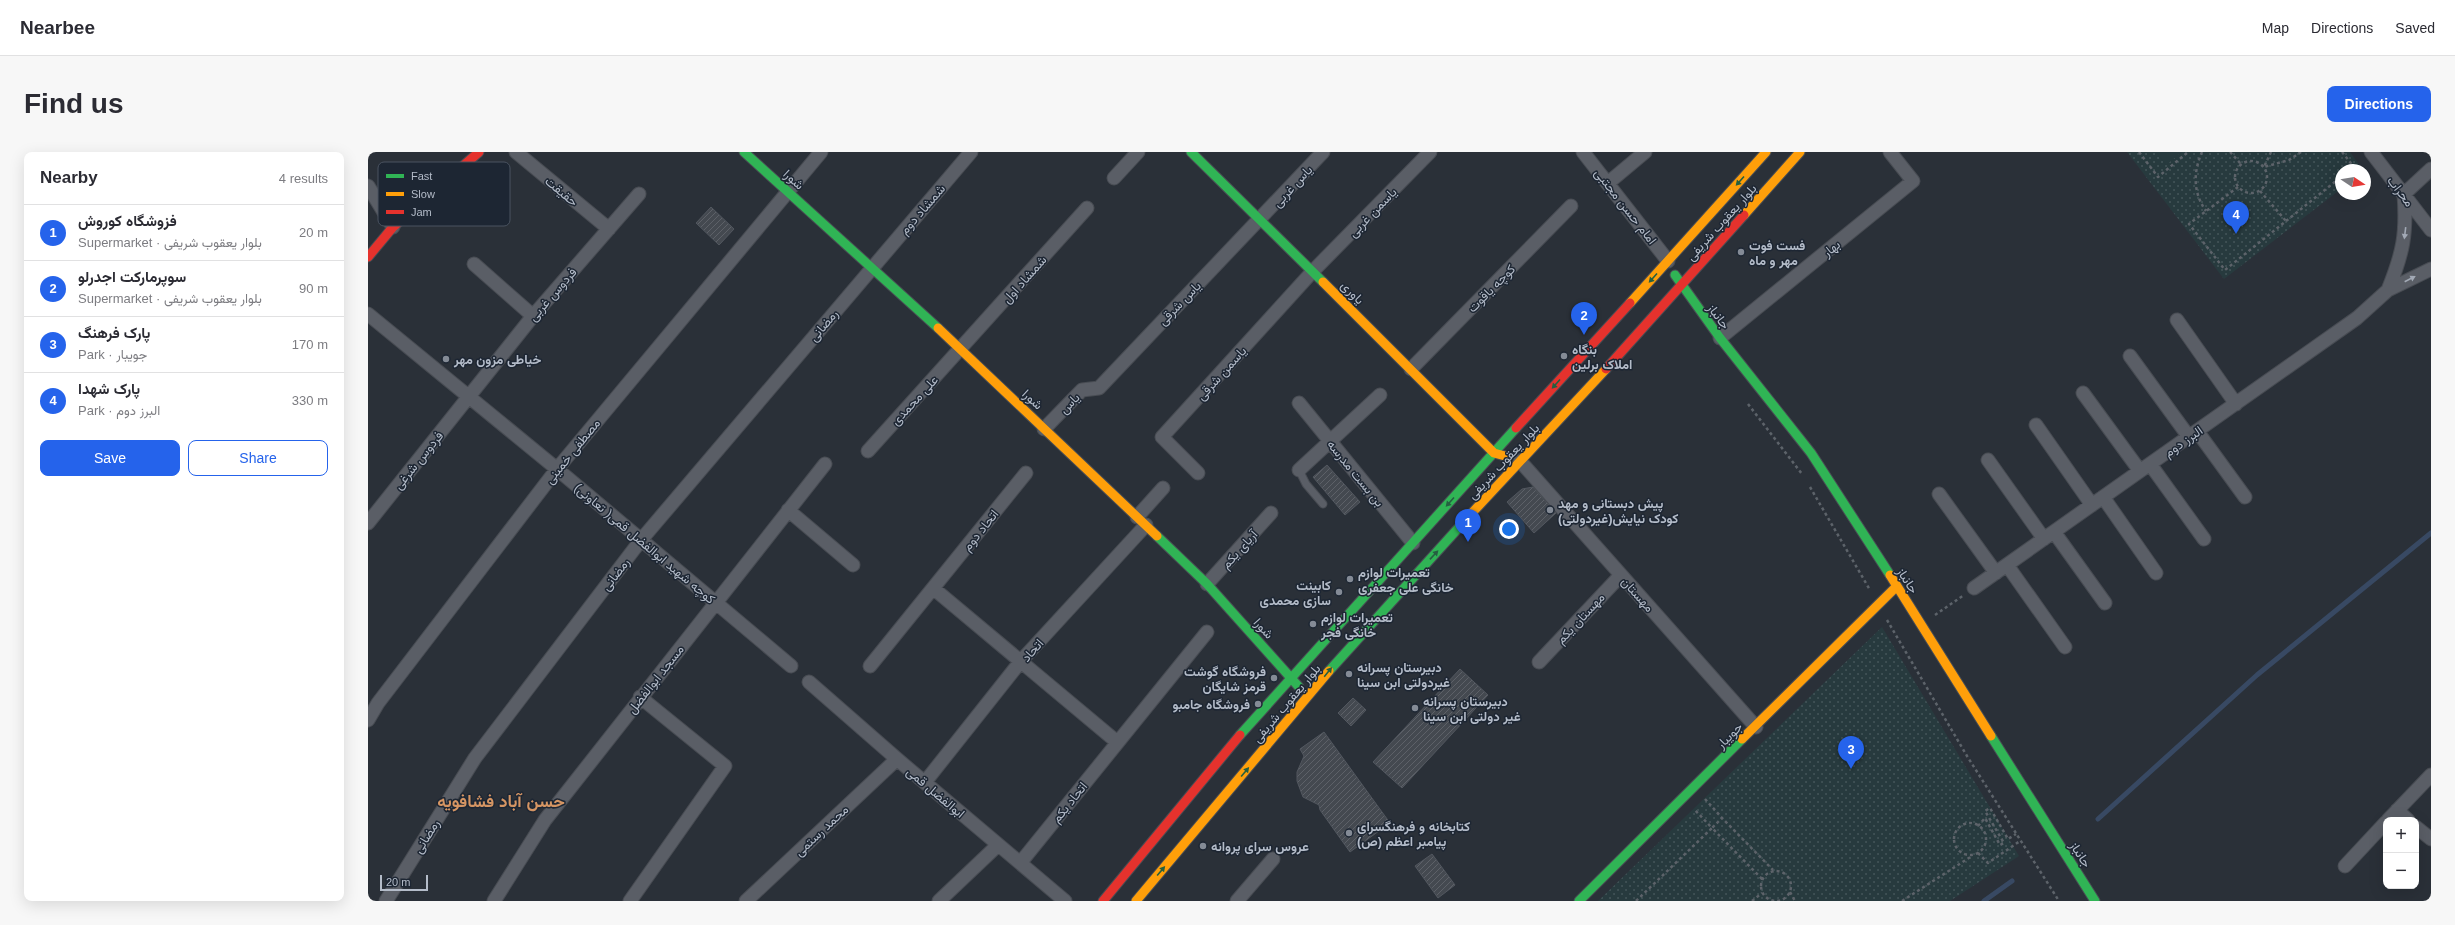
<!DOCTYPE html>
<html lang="en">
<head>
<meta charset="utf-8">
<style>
	body { margin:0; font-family:Arial,Vazirmatn,sans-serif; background:#f7f7f7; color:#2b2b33 }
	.controls { position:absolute; right:12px; bottom:12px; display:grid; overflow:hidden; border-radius:8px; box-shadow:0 4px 16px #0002 }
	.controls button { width:36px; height:36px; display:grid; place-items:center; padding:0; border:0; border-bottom:1px solid #e1e1e2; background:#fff; color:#2b2b33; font:20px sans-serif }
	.compass { position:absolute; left:1967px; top:12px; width:36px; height:36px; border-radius:50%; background:#fff; box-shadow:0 4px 16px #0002; rotate:102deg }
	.scale { position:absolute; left:12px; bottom:10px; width:48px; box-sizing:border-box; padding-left:4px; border:2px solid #b4bcc9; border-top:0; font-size:11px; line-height:14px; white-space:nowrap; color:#b4bcc9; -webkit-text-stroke:3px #1d2633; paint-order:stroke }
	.you { position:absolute; left:1141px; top:377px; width:14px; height:14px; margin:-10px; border:3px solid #fff; border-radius:50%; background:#1a73e8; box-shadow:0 0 0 6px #1a73e833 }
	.badge { display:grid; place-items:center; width:26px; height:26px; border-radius:50%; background:#2563eb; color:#fff; font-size:13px; font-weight:700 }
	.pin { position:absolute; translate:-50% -33px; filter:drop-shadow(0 1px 2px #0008) }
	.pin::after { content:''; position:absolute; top:21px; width:14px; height:12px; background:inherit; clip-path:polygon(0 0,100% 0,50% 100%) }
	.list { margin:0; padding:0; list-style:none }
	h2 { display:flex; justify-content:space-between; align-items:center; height:52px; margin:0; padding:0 16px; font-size:17px }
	h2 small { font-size:13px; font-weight:400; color:#7c7c81 }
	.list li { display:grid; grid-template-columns:26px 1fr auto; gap:12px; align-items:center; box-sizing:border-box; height:56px; padding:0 16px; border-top:1px solid #e1e1e2 }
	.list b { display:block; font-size:15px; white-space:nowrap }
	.list p { margin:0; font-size:13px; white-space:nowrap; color:#7c7c81 }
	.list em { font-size:13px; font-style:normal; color:#7c7c81 }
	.actions { display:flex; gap:8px; padding:12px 16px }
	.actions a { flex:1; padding:9px 0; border:1px solid #2563eb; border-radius:8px; text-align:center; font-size:14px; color:#2563eb }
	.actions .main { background:#2563eb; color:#fff }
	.map { position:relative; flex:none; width:2063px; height:749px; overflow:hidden; border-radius:8px }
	header { display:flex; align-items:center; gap:24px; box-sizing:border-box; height:56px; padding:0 20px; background:#fff; border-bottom:1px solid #e1e1e2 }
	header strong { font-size:19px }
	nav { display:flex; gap:22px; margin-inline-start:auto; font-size:14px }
	.intro { display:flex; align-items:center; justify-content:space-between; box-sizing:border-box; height:96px; padding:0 24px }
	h1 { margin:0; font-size:28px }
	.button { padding:10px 18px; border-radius:8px; background:#2563eb; color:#fff; font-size:14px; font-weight:700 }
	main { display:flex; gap:24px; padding:0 24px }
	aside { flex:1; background:#fff; border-radius:8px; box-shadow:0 4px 16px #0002 }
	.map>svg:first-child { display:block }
	.park { fill:url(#park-dots) }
	.garden { fill:#273a3e }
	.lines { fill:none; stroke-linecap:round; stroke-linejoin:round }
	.stream { stroke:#384963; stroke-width:5 }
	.building { fill:url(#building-hatch); stroke:#52575f }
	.lane-casing { stroke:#484c53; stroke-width:9 }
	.street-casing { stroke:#484c53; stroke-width:15 }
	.fast-casing { stroke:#484c53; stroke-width:11 }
	.slow-casing { stroke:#484c53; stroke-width:11 }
	.jam-casing { stroke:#484c53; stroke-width:11 }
	.path { stroke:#5d636a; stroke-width:2.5; stroke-dasharray:3 3; stroke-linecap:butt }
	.lane { stroke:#5a5e66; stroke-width:7 }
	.street { stroke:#5a5e66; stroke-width:13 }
	.fast { stroke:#30b455; stroke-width:9 }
	.slow { stroke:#ff9f0a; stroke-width:9 }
	.jam { stroke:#e5322d; stroke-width:9 }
	.oneway { fill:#255f41 }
	.oneway2 { fill:#a2a9b5 }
	.poi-dot { fill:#848b96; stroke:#1d2633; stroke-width:1.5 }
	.labels { text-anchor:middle; stroke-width:3; stroke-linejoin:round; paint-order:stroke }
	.street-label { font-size:13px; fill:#b4bcc9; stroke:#1d2633 }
	.poi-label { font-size:13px; font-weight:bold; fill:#b4bcc9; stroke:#1d2633; text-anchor:start }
	.district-label { font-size:17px; font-weight:bold; fill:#d59563; stroke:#1d2633 }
	.key { fill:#1d2633; stroke:#4a5360; stroke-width:1 }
	.key-label { font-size:11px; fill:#b4bcc9 }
</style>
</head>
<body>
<header>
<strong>Nearbee</strong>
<nav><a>Map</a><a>Directions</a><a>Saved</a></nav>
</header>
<div class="intro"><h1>Find us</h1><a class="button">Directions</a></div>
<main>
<aside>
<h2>Nearby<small>4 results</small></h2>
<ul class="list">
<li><span class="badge">1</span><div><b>فزوشگاه کوروش</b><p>Supermarket · بلوار یعقوب شریفی</p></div><em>20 m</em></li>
<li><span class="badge">2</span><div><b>سوپرمارکت اجدرلو</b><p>Supermarket · بلوار یعقوب شریفی</p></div><em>90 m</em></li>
<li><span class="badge">3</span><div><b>پارک فرهنگ</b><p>Park · جویبار</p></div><em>170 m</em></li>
<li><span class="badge">4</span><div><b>پارک شهدا</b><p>Park · البرز دوم</p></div><em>330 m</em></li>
</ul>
<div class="actions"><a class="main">Save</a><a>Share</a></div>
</aside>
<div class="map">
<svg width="2063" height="749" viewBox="0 0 2063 749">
	<defs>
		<pattern id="park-dots" width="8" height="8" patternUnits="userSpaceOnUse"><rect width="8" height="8" fill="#273a3e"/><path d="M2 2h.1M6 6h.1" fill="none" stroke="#445559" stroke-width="1.8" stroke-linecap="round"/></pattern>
		<pattern id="building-hatch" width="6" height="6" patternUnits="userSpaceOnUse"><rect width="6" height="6" fill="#444950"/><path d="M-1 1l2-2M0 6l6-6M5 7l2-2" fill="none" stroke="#5d6168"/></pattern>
	</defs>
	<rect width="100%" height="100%" fill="#2a3038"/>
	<!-- park -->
	<path class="park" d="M1759 0H1982L1995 18H1973V37L1856 127Z
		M1514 475 1651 704 1582 749H1230Z"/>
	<!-- garden -->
	<path class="garden" d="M1788 0H1814L1798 13Z"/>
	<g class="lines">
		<!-- stream -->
		<path class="stream" d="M1730 667 1889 523 2063 381
			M1616 749 1644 729"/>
	</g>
	<!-- building -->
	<path class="building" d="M343 55 366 77 351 93 328 71Z
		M959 313 992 350 977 363 945 325Z
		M1165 335 1188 361 1166 381 1139 350 1154 337Z
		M1092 517 1120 543 1034 636 1005 610Z
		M985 546 998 558 983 574 970 561Z
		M956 580 1022 671 982 700 952 658 951 653 935 645 929 629V620L936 604 932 597Z
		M1064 702 1087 733 1070 746 1047 714Z"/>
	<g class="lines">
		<defs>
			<path id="lane" d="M931 318 938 332 955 352"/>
			<path id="street" d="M148 0 241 77
				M1215 0 1300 109
				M2003 0 2063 78
				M746 26 770 0
				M1240 31 1277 0
				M0 34 25 75
				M106 112 165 164
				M2020 138C2035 101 2039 82 2036 42L2063 17
				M0 162 189 317 423 514
				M1809 168 1868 252
				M1352 186 1545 29 1522 0
				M1762 204 1821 285
				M1043 217 1203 54
				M1715 241 1772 319
				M931 251 1045 391
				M1668 273 1724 353
				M676 277 714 238 731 236 955 0
				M1829 279 1877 345
				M500 299 719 56
				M1620 308 1676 387
				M1152 309 1388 575
				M1782 312 1836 387
				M931 318 1012 243
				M830 321 794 285 945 119 1062 0
				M1571 342 1628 421
				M1735 345 1788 421
				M420 358 485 413
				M769 365 795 336
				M0 371 165 164 271 42
				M1686 380 1737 451
				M1639 413 1697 495
				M839 432 903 361
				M565 436 749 590
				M1606 436 1989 166 2020 138 2063 117
				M1171 510 1253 423
				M502 514 658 321
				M441 530 529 607 697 749
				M0 568 10 551 189 317 453 0
				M557 630 653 509 778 373
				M2029 658 2040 668
				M2020 668 2063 623
				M2048 675 2063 687
				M653 710 839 480
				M1977 714 2018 670
				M18 749 107 606 273 388 603 0
				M126 749 177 668 457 312
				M262 749 357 614 272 545
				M378 749 529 607
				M571 749 630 693
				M869 749 905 707"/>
			<path id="fast" d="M376 0 570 176
				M823 0 955 130
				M1307 123 1352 186 1443 301 1522 423
				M789 384 839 432 931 535
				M961 519 1103 362
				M872 583 1148 276
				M1623 584 1727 749
				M1211 749 1374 587"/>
			<path id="slow" d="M1376 63 1432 0
				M955 130 1126 301 1137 304
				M1262 151 1398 0
				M570 176 789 384
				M1103 362 1238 217
				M1522 423 1623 584
				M1374 587 1529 434
				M768 749 961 519"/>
			<path id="jam" d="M0 105 25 75 111 0
				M1238 217 1376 63
				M1148 276 1262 151
				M735 749 872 583"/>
		</defs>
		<!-- lane casing -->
		<use href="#lane" class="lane-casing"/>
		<!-- street casing -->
		<use href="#street" class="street-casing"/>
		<!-- fast casing -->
		<use href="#fast" class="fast-casing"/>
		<!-- slow casing -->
		<use href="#slow" class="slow-casing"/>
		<!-- jam casing -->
		<use href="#jam" class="jam-casing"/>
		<!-- path -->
		<path class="path" d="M1771 0 1790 25 1820 0
			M1834 0C1825 20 1825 41 1838 59
			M1862 0 1873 12
			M1903 0 1896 15 1921 8 1933 0
			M1974 0 1986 15 1982 18
			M1867 25a16 16 0 1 1 32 0a16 16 0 1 1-32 0Z
			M1870 35 1821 72 1857 118 1973 25
			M1892 39 1918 69
			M1380 252 1434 322
			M1442 335 1502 438
			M1567 463 1596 443
			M1519 468 1599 604 1691 749
			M1337 647 1354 666
			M1586 687a16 16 0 1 1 32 0a16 16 0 1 1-32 0Z
			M1610 674 1617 666 1632 693 1636 691 1617 659 1622 656 1640 687 1648 682
			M1610 701 1620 711 1652 689
			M1393 734a15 15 0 1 1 30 0a15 15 0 1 1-30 0Z
			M1394 727 1344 676 1354 666 1405 718
			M1422 740 1427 749
			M1268 749 1344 676 1326 657
			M1384 749 1394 741
			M1534 749 1604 704"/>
		<!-- lane -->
		<use href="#lane" class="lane"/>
		<!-- street -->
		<use href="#street" class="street"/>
		<!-- fast -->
		<use href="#fast" class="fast"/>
		<!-- slow -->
		<use href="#slow" class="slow"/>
		<!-- jam -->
		<use href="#jam" class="jam"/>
	</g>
	<!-- one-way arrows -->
	<defs><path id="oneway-solid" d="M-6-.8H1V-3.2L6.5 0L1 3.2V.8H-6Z"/></defs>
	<g class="oneway">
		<use href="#oneway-solid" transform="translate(1372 29) rotate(132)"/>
		<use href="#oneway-solid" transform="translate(1285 126) rotate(132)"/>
		<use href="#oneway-solid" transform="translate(1188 232) rotate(132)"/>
		<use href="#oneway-solid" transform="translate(1082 350) rotate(132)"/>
		<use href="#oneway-solid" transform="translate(1066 403) rotate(-47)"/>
		<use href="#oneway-solid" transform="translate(960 520) rotate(-51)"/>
		<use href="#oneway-solid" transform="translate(877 620) rotate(-50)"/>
		<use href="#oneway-solid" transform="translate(793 719) rotate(-50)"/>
	</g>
	<g class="oneway2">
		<use href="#oneway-solid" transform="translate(2037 81) rotate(97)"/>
		<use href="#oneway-solid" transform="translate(2042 127) rotate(-27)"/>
	</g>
	<!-- markers -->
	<g class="poi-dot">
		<circle cx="1373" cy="100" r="4"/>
		<circle cx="1196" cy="204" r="4"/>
		<circle cx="78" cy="207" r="4"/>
		<circle cx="1182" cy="358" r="4"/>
		<circle cx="982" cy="427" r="4"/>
		<circle cx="971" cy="440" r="4"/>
		<circle cx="945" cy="472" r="4"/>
		<circle cx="981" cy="522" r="4"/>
		<circle cx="906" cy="526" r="4"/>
		<circle cx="890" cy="552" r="4"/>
		<circle cx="1047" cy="556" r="4"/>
		<circle cx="981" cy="681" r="4"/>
		<circle cx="835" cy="694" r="4"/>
	</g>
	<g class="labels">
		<!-- street labels -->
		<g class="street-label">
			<text transform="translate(426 27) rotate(42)" y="5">شورا</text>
			<text transform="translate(924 34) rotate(-47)" y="5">یاس غربی</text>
			<text transform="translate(194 39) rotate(40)" y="5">حقیقت</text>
			<text transform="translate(2033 39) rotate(52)" y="5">محراب</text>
			<text transform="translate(1258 54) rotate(52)" y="5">امام حسن مجتبی</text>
			<text transform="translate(554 57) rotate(-49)" y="5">شمشاد دوم</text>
			<text transform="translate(1004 60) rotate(-46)" y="5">یاسمن غربی</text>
			<text transform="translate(1353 70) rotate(-48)" y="5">بلوار یعقوب شریفی</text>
			<text transform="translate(1463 96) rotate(-39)" y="5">بهار</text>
			<text transform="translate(656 127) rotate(-48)" y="5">شمشاد اول</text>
			<text transform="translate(1123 136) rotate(-45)" y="5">کوچه یاقوت</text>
			<text transform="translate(985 140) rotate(45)" y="5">یاوری</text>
			<text transform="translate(184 142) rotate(-49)" y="5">فردوس غربی</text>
			<text transform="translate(811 151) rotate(-46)" y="5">یاس شرقی</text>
			<text transform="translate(1351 164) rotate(53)" y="5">جانباز</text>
			<text transform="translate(455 173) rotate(-50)" y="5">رمضانی</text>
			<text transform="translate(853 221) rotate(-48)" y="5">یاسمن شرقی</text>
			<text transform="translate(665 247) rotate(43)" y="5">شورا</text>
			<text transform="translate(546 248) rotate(-47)" y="5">علی محمدی</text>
			<text transform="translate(701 251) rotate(-46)" y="5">یاس</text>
			<text transform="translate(1815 289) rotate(-35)" y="5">البرز دوم</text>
			<text transform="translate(204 299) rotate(-51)" y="5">مصطفی خمینی</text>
			<text transform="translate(50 308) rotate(-51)" y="5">فردوس شرغی</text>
			<text transform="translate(1135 309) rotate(-47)" y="5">بلوار یعقوب شریفی</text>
			<text transform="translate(988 321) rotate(51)" y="5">بن بست مدرسه</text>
			<text transform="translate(612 378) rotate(-51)" y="5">اتحاد دوم</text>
			<text transform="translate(277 391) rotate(40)" y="5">کوچه شهید ابوالفضل قمی( تعاونی)</text>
			<text transform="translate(871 397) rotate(-48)" y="5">آریای یکم</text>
			<text transform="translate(247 422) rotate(-53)" y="5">رمضانی</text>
			<text transform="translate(1540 428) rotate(57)" y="5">جانباز</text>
			<text transform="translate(1270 442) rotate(48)" y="5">مهستان</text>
			<text transform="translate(1212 466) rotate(-47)" y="5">مهستان یکم</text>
			<text transform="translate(896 476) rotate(48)" y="5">شورا</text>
			<text transform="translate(664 498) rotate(-48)" y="5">اتحاد</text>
			<text transform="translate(287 527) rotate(-52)" y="5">مسجد ابوالفضل</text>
			<text transform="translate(918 551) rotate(-50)" y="5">بلوار یعقوب شریفی</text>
			<text transform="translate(1361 583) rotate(-45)" y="5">جویبار</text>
			<text transform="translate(568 640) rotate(40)" y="5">ابوالفضل قمی</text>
			<text transform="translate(701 650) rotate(-51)" y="5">اتحاد یکم</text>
			<text transform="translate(453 678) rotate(-43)" y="5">محمد رستمی</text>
			<text transform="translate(58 684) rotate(-58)" y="5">رمضانی</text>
			<text transform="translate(1713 702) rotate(57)" y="5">جانباز</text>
		</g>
		<!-- poi labels -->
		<g class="poi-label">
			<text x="1381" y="98">فست فوت<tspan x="1381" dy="15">مهر و ماه</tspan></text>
			<text x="1204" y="202">بنگاه<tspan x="1204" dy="15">املاک برلین</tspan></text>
			<text x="86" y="212">خیاطی مزون مهر</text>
			<text x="1190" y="356">پیش دبستانی و مهد<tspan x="1190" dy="15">کودک نیایش(غیردولتی)</tspan></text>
			<text x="990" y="425">تعمیرات لوازم<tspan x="990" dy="15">خانگی علی جعفری</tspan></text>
			<text x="963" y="438" text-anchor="end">کابینت<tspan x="963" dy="15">سازی محمدی</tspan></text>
			<text x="953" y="470">تعمیرات لوازم<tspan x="953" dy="15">خانگی فجر</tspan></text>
			<text x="989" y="520">دبیرستان پسرانه<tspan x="989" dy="15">غیردولتی ابن سینا</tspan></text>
			<text x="898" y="524" text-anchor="end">فروشگاه گوشت<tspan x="898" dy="15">قرمز شایگان</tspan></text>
			<text x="1055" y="554">دبیرستان پسرانه<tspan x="1055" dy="15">غیر دولتی ابن سینا</tspan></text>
			<text x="882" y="557" text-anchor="end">فروشگاه جامبو</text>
			<text x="989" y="679">کتابخانه و فرهنگسرای<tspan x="989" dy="15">پیامبر اعظم (ص)</tspan></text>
			<text x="843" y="699">عروس سرای پروانه</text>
		</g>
		<!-- district labels -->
		<g class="district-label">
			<text x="133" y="655">حسن آباد فشافویه</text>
		</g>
	</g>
	<!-- legend -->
	<rect x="10" y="10" width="132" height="64" rx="6" class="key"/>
	<rect x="18" y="22" width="18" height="4" fill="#30b455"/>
	<rect x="18" y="40" width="18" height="4" fill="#ff9f0a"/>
	<rect x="18" y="58" width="18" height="4" fill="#e5322d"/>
	<g class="key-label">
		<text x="43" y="28">Fast</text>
		<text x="43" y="46">Slow</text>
		<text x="43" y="64">Jam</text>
	</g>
</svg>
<div class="controls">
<button>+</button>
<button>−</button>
</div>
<svg class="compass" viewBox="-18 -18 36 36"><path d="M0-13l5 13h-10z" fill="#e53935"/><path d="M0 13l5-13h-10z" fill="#7c7c81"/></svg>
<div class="scale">20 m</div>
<div class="you"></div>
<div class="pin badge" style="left:1100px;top:390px">1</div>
<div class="pin badge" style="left:1216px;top:183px">2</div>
<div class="pin badge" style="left:1483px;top:617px">3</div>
<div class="pin badge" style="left:1868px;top:82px">4</div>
</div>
</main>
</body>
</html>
